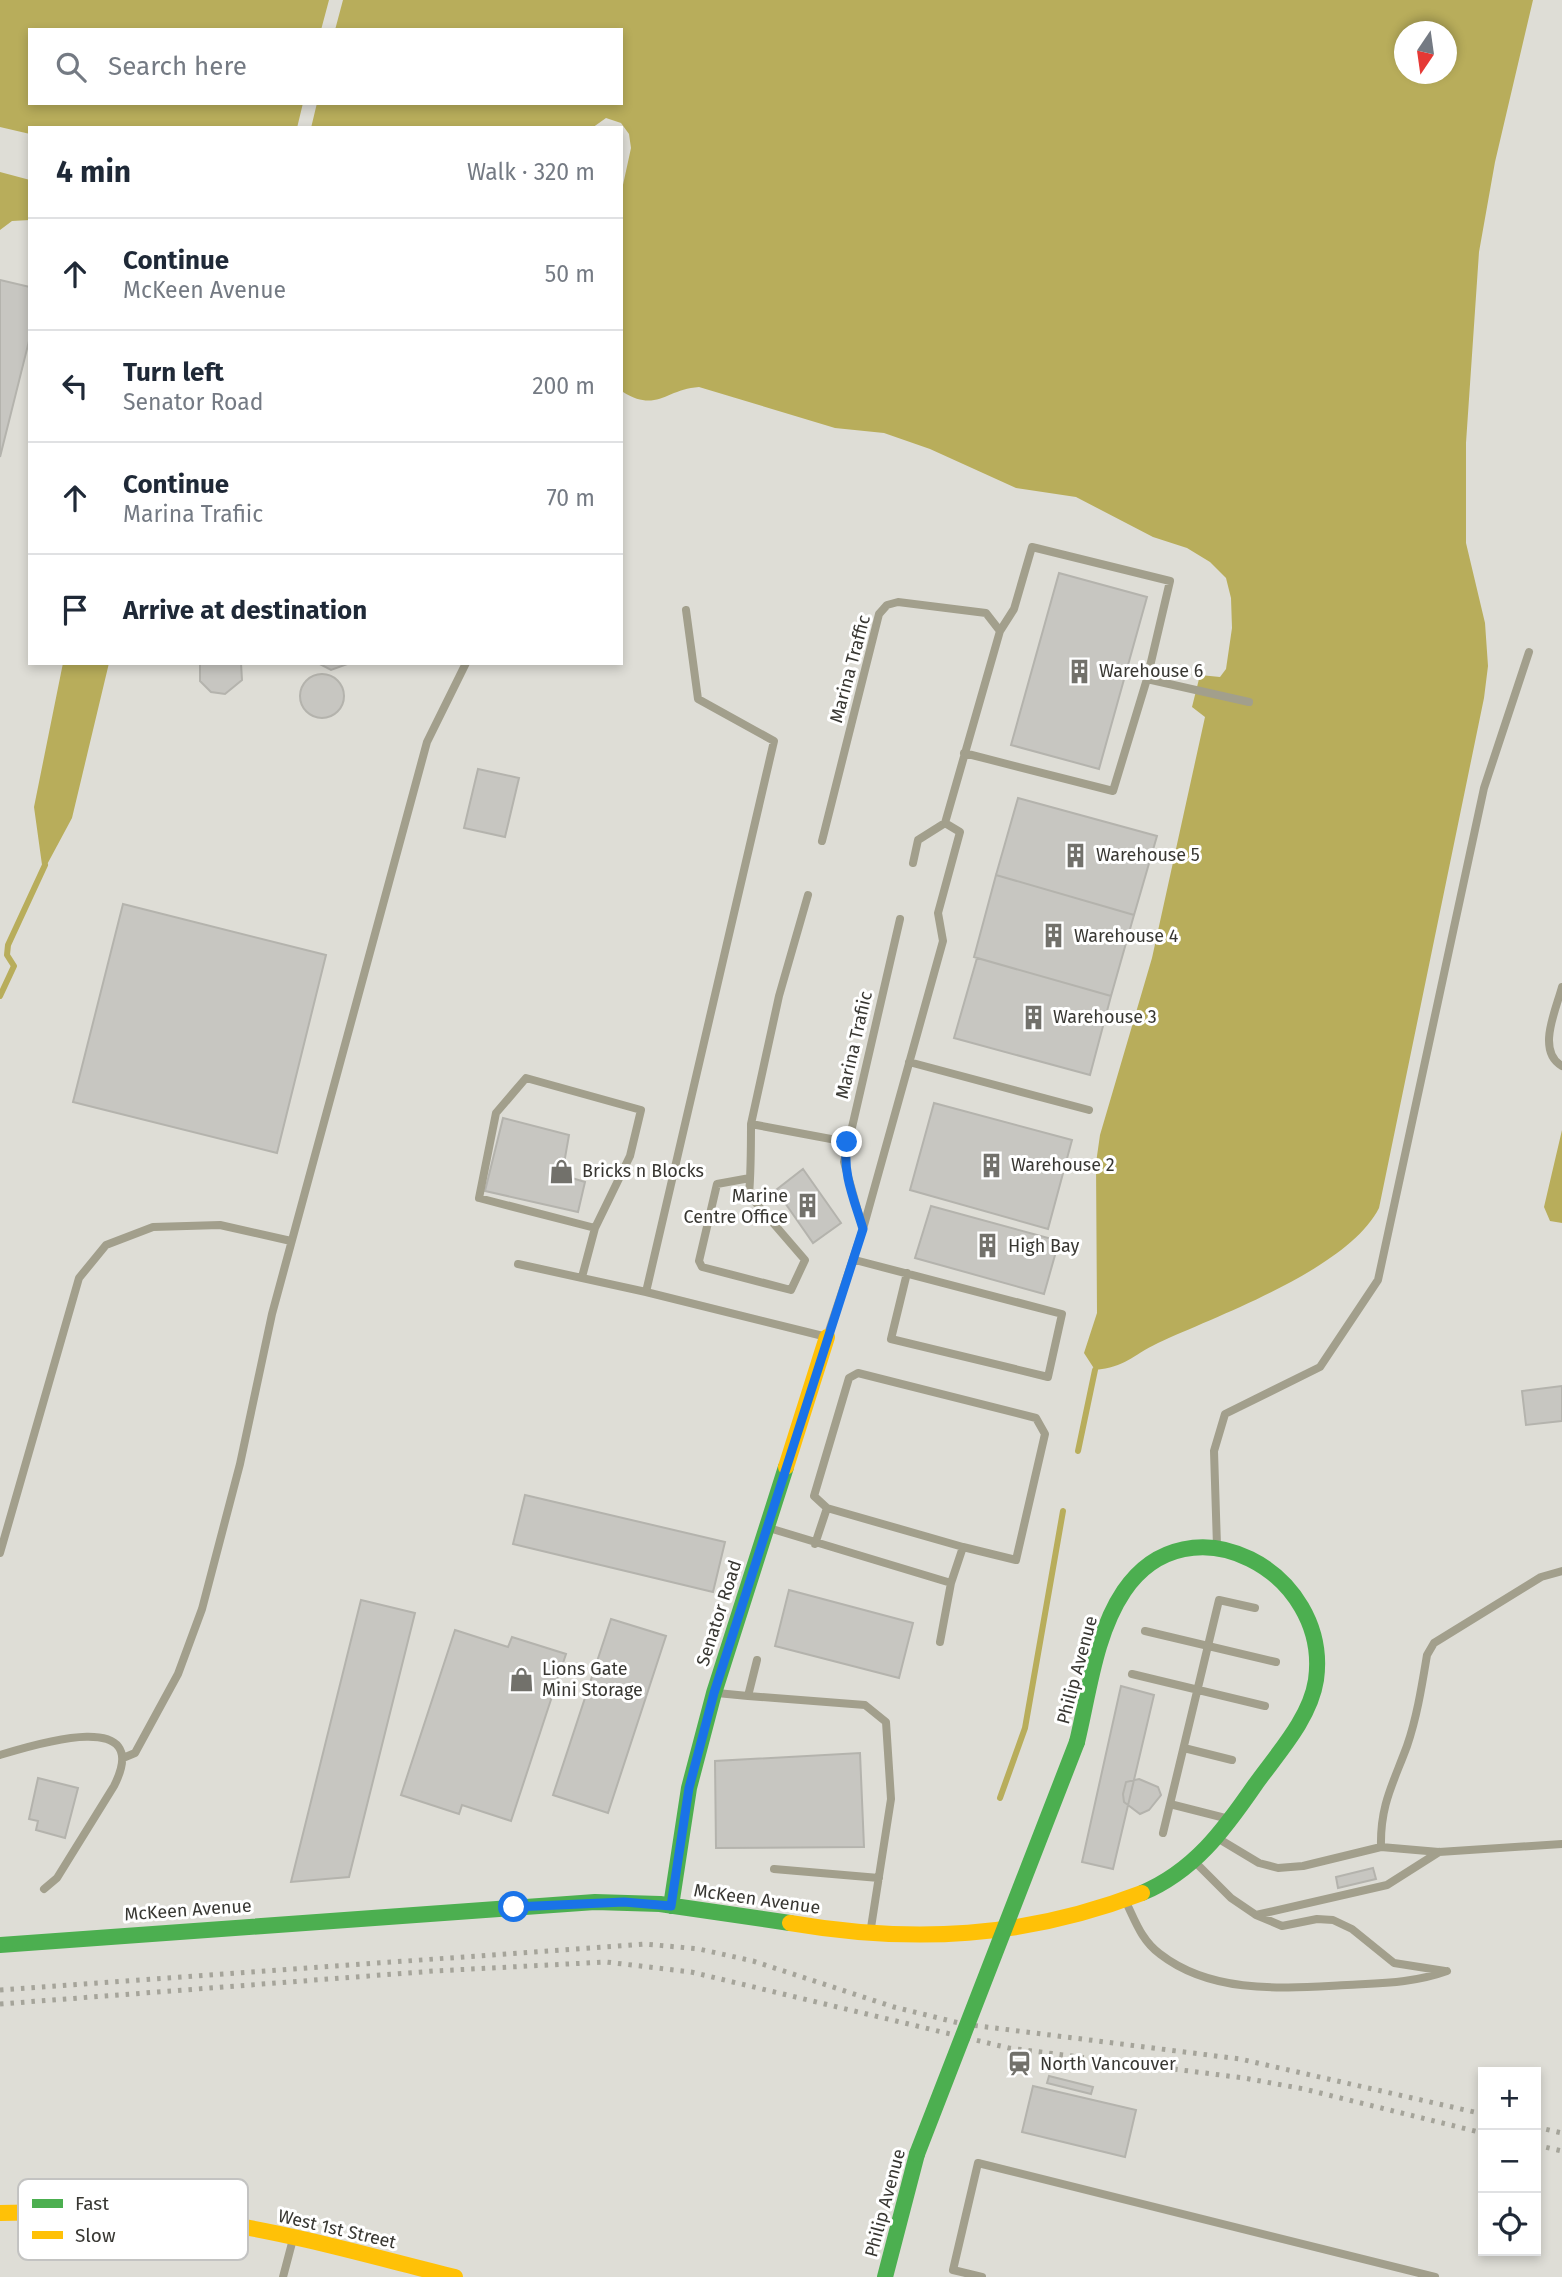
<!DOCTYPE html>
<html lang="en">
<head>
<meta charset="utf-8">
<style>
	body { margin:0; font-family:"Fira Sans",sans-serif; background:#f2f2f3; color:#1f2937 }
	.controls { position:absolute; right:21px; bottom:21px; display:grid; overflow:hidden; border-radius:0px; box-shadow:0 4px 10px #0003 }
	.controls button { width:63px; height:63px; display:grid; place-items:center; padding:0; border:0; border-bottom:2px solid #e0e1e3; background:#fff; color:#1f2937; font:35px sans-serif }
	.compass { position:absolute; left:1394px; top:21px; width:63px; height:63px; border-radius:50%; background:#fff; box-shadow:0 4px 10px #0003; rotate:193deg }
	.stop { position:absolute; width:21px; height:21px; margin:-16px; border:5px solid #1a73e8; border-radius:50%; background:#fff }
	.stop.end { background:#1a73e8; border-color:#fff; box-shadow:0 2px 7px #0008 }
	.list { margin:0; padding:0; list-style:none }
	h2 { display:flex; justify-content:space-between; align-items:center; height:91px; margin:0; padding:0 28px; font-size:30px }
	h2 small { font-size:23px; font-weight:400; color:#747a83 }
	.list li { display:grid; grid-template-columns:46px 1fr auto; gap:21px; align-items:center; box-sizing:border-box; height:112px; padding:0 28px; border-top:2px solid #e0e1e3 }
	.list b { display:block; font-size:26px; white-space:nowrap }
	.list p { margin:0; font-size:23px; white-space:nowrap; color:#747a83 }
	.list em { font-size:23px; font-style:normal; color:#747a83 }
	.icon { flex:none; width:38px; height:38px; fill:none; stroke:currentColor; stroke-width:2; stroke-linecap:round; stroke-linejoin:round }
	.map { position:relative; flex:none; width:1562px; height:2277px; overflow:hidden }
	.search { position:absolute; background:#fff; box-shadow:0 4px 10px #0003; left:28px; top:28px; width:595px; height:77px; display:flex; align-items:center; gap:18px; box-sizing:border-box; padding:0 24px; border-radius:0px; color:#747a83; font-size:26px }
	.panel { position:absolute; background:#fff; box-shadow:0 4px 10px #0003; left:28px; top:126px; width:595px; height:539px; border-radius:0px }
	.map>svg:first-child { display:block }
	.water { fill:#b8ad5b; fill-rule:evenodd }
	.pier { fill:#deddd6 }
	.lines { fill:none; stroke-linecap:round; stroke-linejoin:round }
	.stream { stroke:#b8ad5b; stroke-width:6 }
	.building { fill:#c7c6c1; stroke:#b4b3ad; stroke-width:2 }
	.lane { stroke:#a29f8c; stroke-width:8 }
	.fast { stroke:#4caf50; stroke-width:16 }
	.slow { stroke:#ffc107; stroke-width:16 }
	.rail { stroke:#a5a49a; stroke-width:5; stroke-dasharray:3.5 7; stroke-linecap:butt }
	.fast-bridge { stroke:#4caf50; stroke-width:16 }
	.route { stroke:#1a73e8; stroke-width:9 }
	.labels { text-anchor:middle; stroke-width:6; stroke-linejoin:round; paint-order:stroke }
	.street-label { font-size:18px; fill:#383732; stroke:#fff }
	.poi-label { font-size:18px; fill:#383732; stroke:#fff; text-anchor:start }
	.key { fill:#fff; stroke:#c3c3c2; stroke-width:2 }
	.key-label { font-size:19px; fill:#383732 }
</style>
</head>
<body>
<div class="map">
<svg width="1562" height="2277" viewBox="0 0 1562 2277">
	<rect width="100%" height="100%" fill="#deddd6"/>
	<!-- water -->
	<path class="water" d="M0 0H1533L1495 162 1479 252 1466 443V543L1485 623 1488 666 1484 698 1379 1208C1348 1269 1219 1315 1158 1343 1131 1356 1126 1367 1095 1370L1084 1353 1097 1313 1096 1163 1100 1135 1152 958 1205 717 1192 707 1200 675 1220 677 1226 669 1232 628 1231 598 1226 578 1210 562 1187 548 1153 537 1076 497 1016 488 930 449 884 433 835 428 699 387C666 389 657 413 623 392L621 194 631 148 629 134 621 123 606 118 592 128H30V220L12 221 0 230ZM30 30H621V103H30ZM1404 32H1446V74H1404Z
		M63 663H109L72 818 43 872 34 807Z
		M1562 1130V1223L1550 1221 1544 1207Z"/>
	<!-- pier -->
	<path class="pier" d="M329 0H343L335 30H321Z
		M303 103H317L311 128H297Z
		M0 127 30 134V180L0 172Z"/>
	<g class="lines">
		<!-- stream -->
		<path class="stream" d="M0 996 14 966 7 955 8 945 45 865
			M1078 1451 1095 1370
			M1000 1798 1025 1728 1063 1511"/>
	</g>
	<!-- building -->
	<path class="building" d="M0 280 30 287V337L0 457Z
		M1059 573 1147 597 1099 769 1011 745Z
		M200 663H241L242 680 225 694 211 692 200 681Z
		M318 663H350L331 670Z
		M300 696a22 22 0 1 1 44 0a22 22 0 1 1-44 0Z
		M478 769 519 778 505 837 464 828Z
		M1018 798 1157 836 1134 915 996 875Z
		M996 875 1134 915 1111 996 974 957Z
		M123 904 326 955 277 1153 73 1102Z
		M977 958 1111 996 1090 1075 954 1038Z
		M934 1103 1072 1140 1048 1229 910 1190Z
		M503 1118 569 1135 562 1175 585 1182 578 1212 485 1191Z
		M803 1169 841 1223 813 1243 776 1190Z
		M931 1206 1059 1241 1044 1294 915 1258Z
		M1562 1386V1421L1526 1425 1522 1391Z
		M525 1495 725 1542 713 1592 513 1544Z
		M789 1590 913 1623 899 1678 775 1646Z
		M361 1600 415 1613 349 1877 291 1882Z
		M611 1619 666 1636 608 1813 553 1795Z
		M455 1630 508 1647 512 1637 566 1654 511 1821 462 1805 459 1814 401 1795Z
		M1121 1686 1154 1695 1113 1869 1082 1862Z
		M860 1753 864 1847 716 1848 715 1761Z
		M38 1778 78 1788 65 1838 36 1830 38 1821 29 1819Z
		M1139 1779 1158 1787 1161 1795 1149 1810 1140 1814 1124 1802 1123 1794 1126 1782Z
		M1373 1868 1376 1879 1338 1888 1336 1877Z
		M1049 2076 1093 2087 1091 2094 1047 2083Z
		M1033 2086 1136 2110 1125 2157 1022 2132Z"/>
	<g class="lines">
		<!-- lane -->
		<path class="lane" d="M686 610 698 699 774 741 646 1292 827 1337 863 1229 844 1162 900 919
			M1000 631 1014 609 1032 547 1170 581 1147 679
			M964 753 1113 791 1147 679 1249 702
			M822 841 879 614 887 605 898 602 986 613 1000 631 945 823 918 840 913 863
			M1562 987C1556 1010 1536 1051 1562 1066
			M909 1062 1089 1110
			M526 1078 641 1110 630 1156 595 1228 479 1198 496 1113Z
			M751 1124 779 996 808 895
			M750 1178 717 1184 699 1261 702 1267 791 1290 805 1260 749 1195C751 1171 751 1147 751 1124L847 1142
			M863 1229 943 941 938 913 960 832 945 823
			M855 1260 1062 1314 1048 1377 891 1339 907 1273
			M518 1264 646 1292
			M582 1277 595 1228
			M827 1508 814 1496 849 1378 858 1373 1036 1418 1045 1434 1016 1560 963 1547 951 1583 940 1642
			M769 1528 951 1583
			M815 1544 827 1508 963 1547
			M1217 1546 1214 1451 1225 1414 1320 1367 1378 1280 1484 788 1529 652
			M0 1553 79 1278 106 1245 153 1227 220 1225 291 1241
			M1145 1631 1276 1662
			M1132 1674 1265 1706
			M717 1693 748 1696 757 1660
			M748 1696 865 1705 886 1722 891 1799 870 1934
			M1184 1748 1232 1760
			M0 1755C36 1744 154 1707 114 1786L57 1878 44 1889
			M123 1758 135 1753 178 1674 202 1609 240 1464 272 1314 427 742 466 663
			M1170 1804 1219 1600 1255 1608
			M1163 1833 1170 1804 1229 1819
			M1219 1839 1259 1863 1278 1868 1303 1866 1381 1847 1439 1852 1562 1844
			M1381 1847C1380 1805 1393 1784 1407 1746 1417 1717 1422 1685 1427 1655L1434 1643 1541 1577 1562 1571
			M1196 1863 1231 1898 1256 1915 1387 1885 1439 1852
			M774 1869 879 1878
			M1125 1900C1135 1920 1141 1940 1160 1954 1213 1995 1284 1988 1347 1985 1381 1983 1414 1983 1447 1971
			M1256 1915 1282 1926 1317 1919 1333 1920 1352 1929 1394 1963 1445 1971
			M283 2277 293 2239
			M982 2277 953 2270 978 2163 1435 2277"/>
		<!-- fast -->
		<path class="fast" d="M1077 1742C1089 1693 1095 1634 1124 1591 1189 1495 1331 1572 1316 1680 1310 1719 1277 1754 1255 1785 1224 1830 1194 1871 1142 1893
			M671 1906 689 1788 714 1693 786 1467
			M0 1945 595 1902 660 1904 790 1923
			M885 2277 917 2154"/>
		<!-- slow -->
		<path class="slow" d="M786 1467 827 1337
			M790 1923C913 1944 1025 1938 1142 1893
			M0 2213C73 2211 147 2212 220 2223 299 2235 377 2258 455 2277"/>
		<!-- rail -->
		<path class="rail" d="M0 1990 645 1944 699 1949 753 1961 894 2007 963 2024 1240 2059 1483 2114
			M0 2004 434 1971 606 1962 691 1972 1009 2048 1244 2078 1304 2089 1483 2133
			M1536 2127 1562 2133
			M1536 2145 1562 2151"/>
		<!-- fast-bridge -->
		<path class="fast-bridge" d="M917 2154 1077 1742"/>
	</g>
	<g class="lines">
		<!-- route -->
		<path class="route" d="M514 1907 624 1902 671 1906 689 1788 714 1693 863 1229C854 1199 842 1173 847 1142"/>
	</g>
	<!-- icons -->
	<defs>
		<symbol id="building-bare" viewBox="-9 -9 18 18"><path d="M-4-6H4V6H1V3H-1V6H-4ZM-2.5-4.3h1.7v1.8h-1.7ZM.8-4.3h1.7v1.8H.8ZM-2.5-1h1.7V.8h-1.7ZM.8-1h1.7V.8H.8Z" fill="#72716b" stroke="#fff" stroke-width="2.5" paint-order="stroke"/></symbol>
		<symbol id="shop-bare" viewBox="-9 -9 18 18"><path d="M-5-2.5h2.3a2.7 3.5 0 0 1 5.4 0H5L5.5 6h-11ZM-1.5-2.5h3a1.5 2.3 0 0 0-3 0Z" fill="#72716b" stroke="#fff" stroke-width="2.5" paint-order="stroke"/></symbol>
		<symbol id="station-bare" viewBox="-9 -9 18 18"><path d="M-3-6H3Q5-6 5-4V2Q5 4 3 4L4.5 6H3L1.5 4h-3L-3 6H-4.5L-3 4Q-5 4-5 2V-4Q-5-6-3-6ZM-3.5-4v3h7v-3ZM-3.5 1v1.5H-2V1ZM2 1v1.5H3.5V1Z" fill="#72716b" stroke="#fff" stroke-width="2.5" paint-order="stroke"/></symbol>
	</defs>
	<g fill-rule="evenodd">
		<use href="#building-bare" x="1062" y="654" width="35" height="35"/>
		<use href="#building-bare" x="1058" y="838" width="35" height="35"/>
		<use href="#building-bare" x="1036" y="918" width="35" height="35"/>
		<use href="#building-bare" x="1016" y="1000" width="35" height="35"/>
		<use href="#building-bare" x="974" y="1148" width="35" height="35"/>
		<use href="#shop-bare" x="544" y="1154" width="35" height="35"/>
		<use href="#building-bare" x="790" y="1188" width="35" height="35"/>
		<use href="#building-bare" x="970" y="1228" width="35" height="35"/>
		<use href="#shop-bare" x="504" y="1662" width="35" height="35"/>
		<use href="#station-bare" x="1002" y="2046" width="35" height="35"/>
	</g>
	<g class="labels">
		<!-- street labels -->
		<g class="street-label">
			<text transform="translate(850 669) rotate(-75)" y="6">Marina Traffic</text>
			<text transform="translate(854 1045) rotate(-77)" y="6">Marina Trafiic</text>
			<text transform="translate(719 1613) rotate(-72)" y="6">Senator Road</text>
			<text transform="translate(1077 1670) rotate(-75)" y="6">Philip Avenue</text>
			<text transform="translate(757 1899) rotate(8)" y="6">McKeen Avenue</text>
			<text transform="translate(188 1910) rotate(-4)" y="6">McKeen Avenue</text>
			<text transform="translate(885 2203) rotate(-75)" y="6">Philip Avenue</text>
			<text transform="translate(337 2229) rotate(13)" y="6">West 1st Street</text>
		</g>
		<!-- poi labels -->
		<g class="poi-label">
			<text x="1099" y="677">Warehouse 6</text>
			<text x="1096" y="861">Warehouse 5</text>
			<text x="1074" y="942">Warehouse 4</text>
			<text x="1053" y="1023">Warehouse 3</text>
			<text x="1011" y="1171">Warehouse 2</text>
			<text x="582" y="1177">Bricks n Blocks</text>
			<text x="788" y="1202" text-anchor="end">Marine<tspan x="788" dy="21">Centre Office</tspan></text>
			<text x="1008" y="1252">High Bay</text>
			<text x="542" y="1675">Lions Gate<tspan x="542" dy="21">Mini Storage</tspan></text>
			<text x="1040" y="2070">North Vancouver</text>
		</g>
	</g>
	<!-- legend -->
	<rect x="18" y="2179" width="230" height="81" rx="10" class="key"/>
	<rect x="32" y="2199" width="31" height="9" fill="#4caf50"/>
	<rect x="32" y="2231" width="31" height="8" fill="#ffc107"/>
	<g class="key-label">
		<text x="75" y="2210">Fast</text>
		<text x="75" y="2242">Slow</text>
	</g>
</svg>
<div class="controls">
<button>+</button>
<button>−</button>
<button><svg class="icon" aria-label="locate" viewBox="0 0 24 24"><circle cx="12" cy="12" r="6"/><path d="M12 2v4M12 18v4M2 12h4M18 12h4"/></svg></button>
</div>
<svg class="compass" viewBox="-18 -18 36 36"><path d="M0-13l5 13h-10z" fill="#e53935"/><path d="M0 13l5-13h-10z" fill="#747a83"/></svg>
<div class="stop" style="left:514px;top:1907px"></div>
<div class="stop end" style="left:847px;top:1142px"></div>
<div class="search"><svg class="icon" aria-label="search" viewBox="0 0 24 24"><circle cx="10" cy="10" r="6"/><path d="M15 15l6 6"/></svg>Search here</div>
<section class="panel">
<h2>4 min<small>Walk · 320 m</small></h2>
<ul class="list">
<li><svg class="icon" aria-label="ahead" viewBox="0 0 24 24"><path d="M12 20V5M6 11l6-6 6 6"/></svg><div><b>Continue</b><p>McKeen Avenue</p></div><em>50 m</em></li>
<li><svg class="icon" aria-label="left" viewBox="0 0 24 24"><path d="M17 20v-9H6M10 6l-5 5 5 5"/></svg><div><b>Turn left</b><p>Senator Road</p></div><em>200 m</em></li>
<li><svg class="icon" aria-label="ahead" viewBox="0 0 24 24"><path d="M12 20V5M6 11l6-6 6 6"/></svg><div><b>Continue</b><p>Marina Trafiic</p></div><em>70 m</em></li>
<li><svg class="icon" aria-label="arrive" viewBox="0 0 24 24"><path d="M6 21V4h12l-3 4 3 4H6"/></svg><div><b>Arrive at destination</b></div></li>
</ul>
</section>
</div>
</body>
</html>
